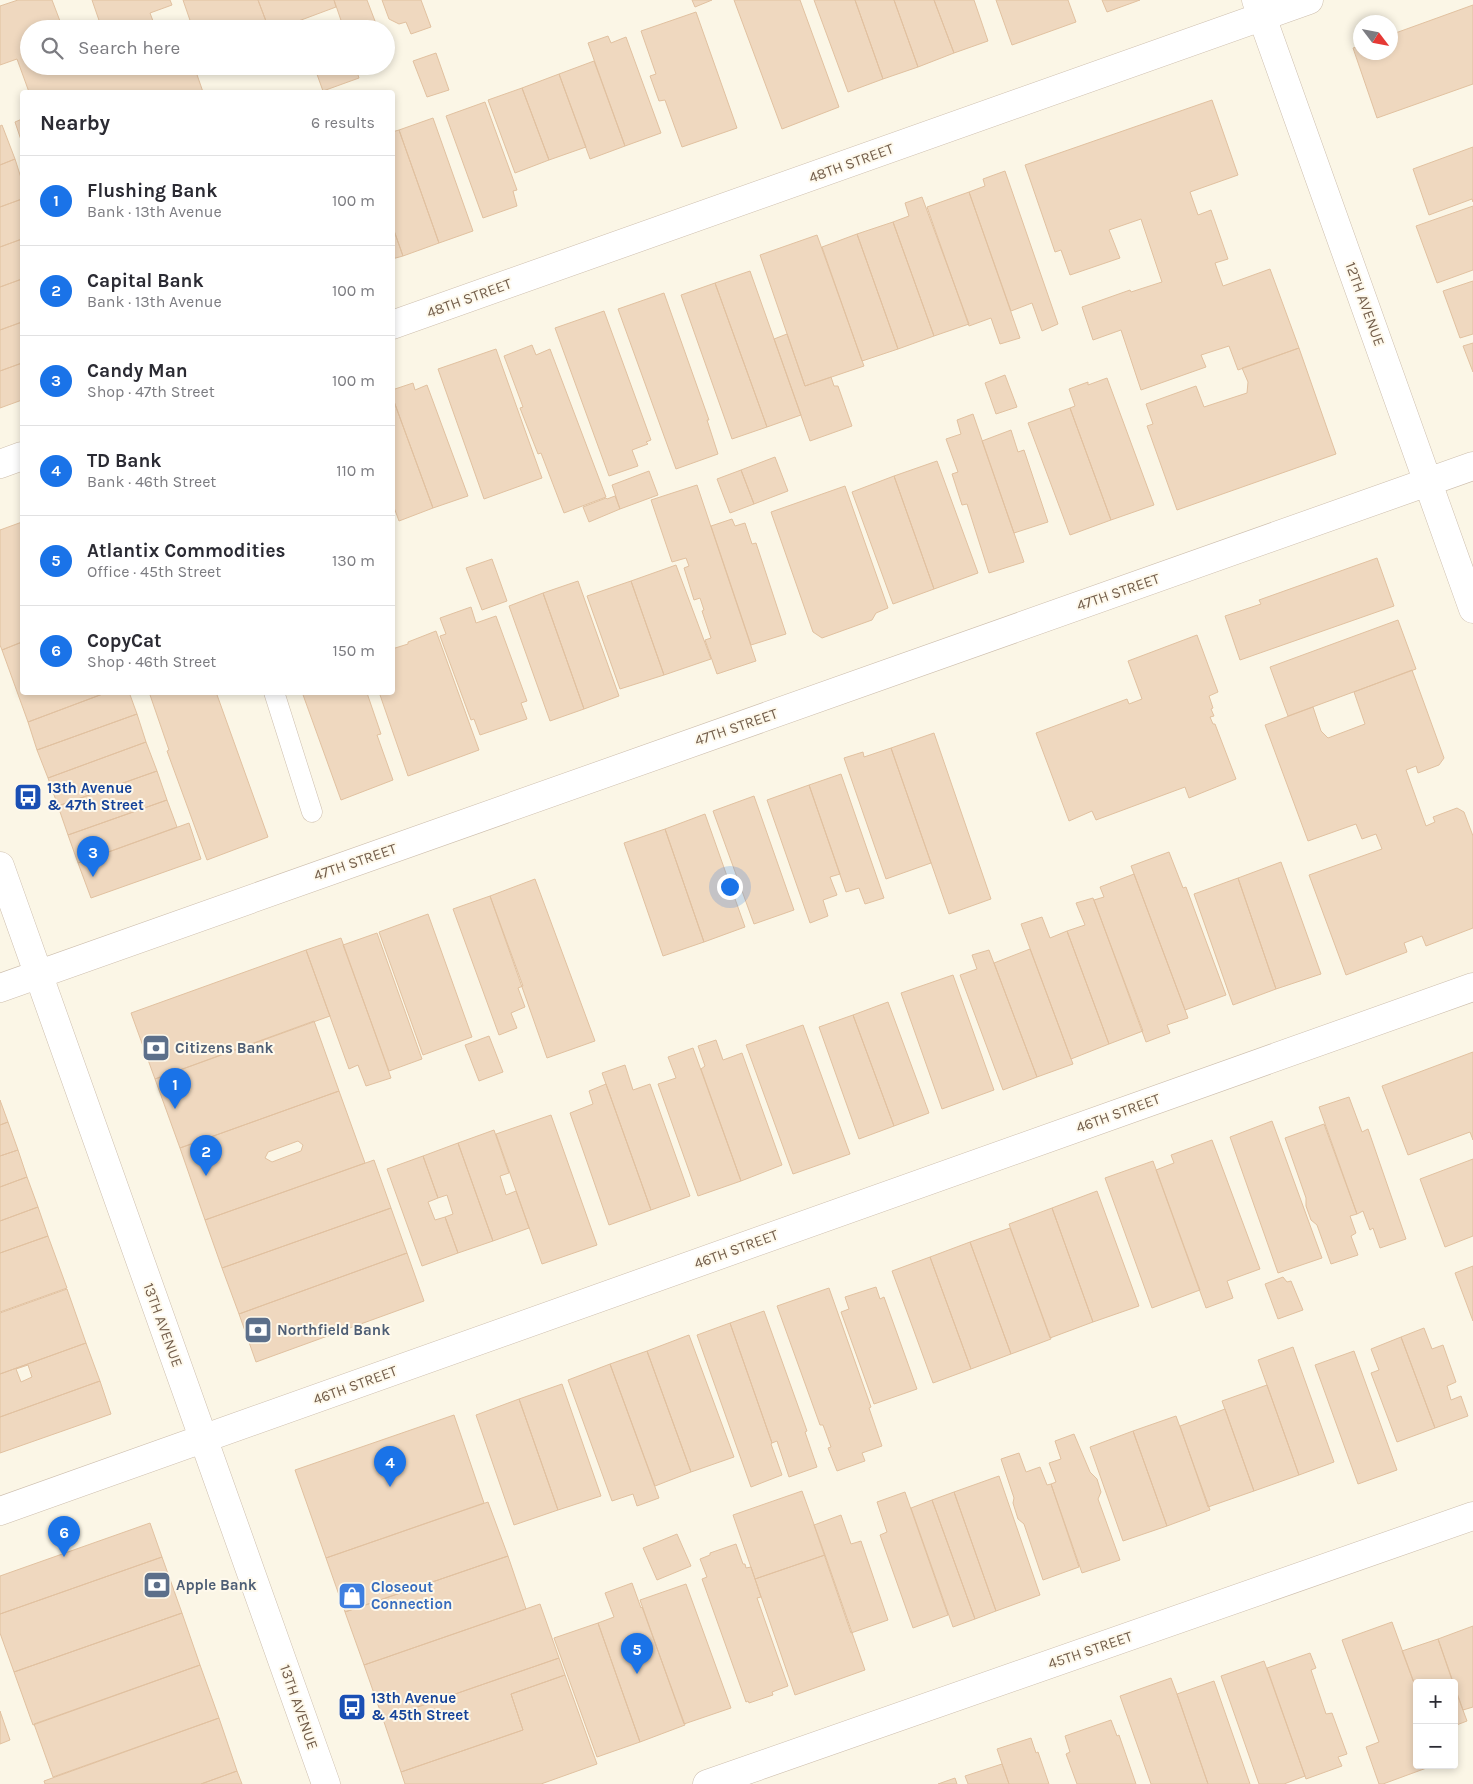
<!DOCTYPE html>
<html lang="en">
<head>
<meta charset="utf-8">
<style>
	body { margin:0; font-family:Karla,sans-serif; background:#f2f2f3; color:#2b2b33 }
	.controls { position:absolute; right:15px; bottom:15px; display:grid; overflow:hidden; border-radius:5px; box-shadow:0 2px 8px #0003 }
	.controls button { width:45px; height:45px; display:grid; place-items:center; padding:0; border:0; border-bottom:1px solid #e1e1e2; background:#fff; color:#2b2b33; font:25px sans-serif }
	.compass { position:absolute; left:1353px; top:15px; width:45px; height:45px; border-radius:50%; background:#fff; box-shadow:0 2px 8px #0003; rotate:122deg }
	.you { position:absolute; left:729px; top:886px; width:18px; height:18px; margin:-12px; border:4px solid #fff; border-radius:50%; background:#1a73e8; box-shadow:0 0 0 8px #1a73e833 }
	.badge { display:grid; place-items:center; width:32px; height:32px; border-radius:50%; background:#1a73e8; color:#fff; font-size:16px; font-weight:700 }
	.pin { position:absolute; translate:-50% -41px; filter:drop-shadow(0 1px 2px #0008) }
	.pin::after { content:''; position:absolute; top:26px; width:18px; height:15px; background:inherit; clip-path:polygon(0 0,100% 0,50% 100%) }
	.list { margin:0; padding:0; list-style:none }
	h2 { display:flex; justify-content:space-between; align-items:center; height:65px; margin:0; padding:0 20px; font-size:21px }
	h2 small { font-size:16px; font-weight:400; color:#7c7c81 }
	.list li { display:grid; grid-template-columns:32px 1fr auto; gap:15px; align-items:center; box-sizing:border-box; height:90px; padding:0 20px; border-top:1px solid #e1e1e2 }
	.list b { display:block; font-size:19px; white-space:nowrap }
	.list p { margin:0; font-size:16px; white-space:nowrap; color:#7c7c81 }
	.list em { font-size:16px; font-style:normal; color:#7c7c81 }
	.icon { flex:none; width:28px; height:28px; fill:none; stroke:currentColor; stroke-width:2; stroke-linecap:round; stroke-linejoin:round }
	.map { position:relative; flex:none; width:1473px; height:1784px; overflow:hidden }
	.search { position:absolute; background:#fff; box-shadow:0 2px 8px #0003; left:20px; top:20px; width:375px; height:55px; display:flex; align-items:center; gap:12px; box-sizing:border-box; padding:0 18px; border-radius:28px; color:#7c7c81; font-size:19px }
	.panel { position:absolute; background:#fff; box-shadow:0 2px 8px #0003; left:20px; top:90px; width:375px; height:605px; border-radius:5px }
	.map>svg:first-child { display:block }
	.building { fill:#efd8bf; stroke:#e1c1a0; fill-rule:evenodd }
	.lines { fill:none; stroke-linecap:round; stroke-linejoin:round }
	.service-casing { stroke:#cdbead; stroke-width:21 }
	.minor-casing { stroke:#cdbead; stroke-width:29 }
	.service { stroke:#fff; stroke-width:20 }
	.minor { stroke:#fff; stroke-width:28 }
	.labels { text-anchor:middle; stroke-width:4; stroke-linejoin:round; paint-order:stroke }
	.street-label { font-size:15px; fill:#745f4c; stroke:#fef9ec }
	.transit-label { font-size:15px; font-weight:bold; fill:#164399; stroke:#fef9ec; text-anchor:start }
	.service-label { font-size:15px; font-weight:bold; fill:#4e5e75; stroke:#fef9ec; text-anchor:start }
	.shop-label { font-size:15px; font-weight:bold; fill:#366cbe; stroke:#fef9ec; text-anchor:start }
</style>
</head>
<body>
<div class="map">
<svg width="1473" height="1784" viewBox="0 0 1473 1784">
	<rect width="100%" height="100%" fill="#fbf6e6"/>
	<!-- building -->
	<path class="building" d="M18 0H52L63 29H29V66H194L203 92H29L17 59 0 65V6Z
		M92 0H170L172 5 150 13 156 29H102Z
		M183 0H258L269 29H193Z
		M258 0H334L336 7 277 29H269Z
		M334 0H367L378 29H344Z
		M382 0H421L431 27 411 34 406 22 399 24 389 19Z
		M692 0H712L695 7Z
		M734 0H800L839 107 782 129Z
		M814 0H855L883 79 848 92Z
		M855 0H894L918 67 883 79Z
		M894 0H934L954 53 918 67Z
		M934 0H974L988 41 954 53Z
		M996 0H1068L1076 22 1012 45Z
		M1102 0H1140L1107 12Z
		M1473 5V84L1377 118 1353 48 1360 46V52H1390V35Z
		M696 12 737 128 682 147 665 100 659 101 650 76 656 74 641 31Z
		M608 36 611 43 626 37 661 133 625 146 588 43Z
		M436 53 449 90 427 97 413 61Z
		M594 61 625 146 590 159 559 74Z
		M314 66H355L359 78 323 91Z
		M559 74 586 147 549 160 522 88Z
		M522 88 549 160 515 173 488 100Z
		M1212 100 1238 175 1190 192 1198 215 1211 210 1228 259 1215 263 1223 286 1270 269 1299 348 1238 370 1229 346 1201 355 1206 367 1141 390 1121 330 1093 340 1082 307 1130 290 1131 292 1162 282 1141 219 1109 230 1120 258 1070 275 1061 250 1055 252 1025 165Z
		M485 102 517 190 513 191 517 206 483 218 446 116Z
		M433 118 473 231 439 243 399 130Z
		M22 119V143L15 122Z
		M2 125 15 159 0 165V126Z
		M399 130 439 243 403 256 392 225V132Z
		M1473 147V202L1472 199 1429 215 1413 169Z
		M15 159 22 181V199L0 207V165Z
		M1005 171 1058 324 1042 331 1032 303 1011 311 969 192 985 186 983 179Z
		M969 192 1020 338 1000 344 991 318 969 326 927 207Z
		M922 197 969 324 934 336 893 222 909 216 905 203Z
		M22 199V239L0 247V207Z
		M1473 206V270L1437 283 1416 226Z
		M893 222 934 336 898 349 857 234Z
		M392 225 403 256 392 259Z
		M857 234 898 349 862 361 822 247Z
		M817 235 864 366 805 386 760 255Z
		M22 239V279L0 287V247Z
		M750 271 801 415 767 427 715 283Z
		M22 279V322L0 330V287Z
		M1473 281V334L1460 338 1443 291Z
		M715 283 767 427 732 439 681 295Z
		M664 293 709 420H707L718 454 676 469 618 309Z
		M604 311 651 440 646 442 648 444 632 450 638 466 609 476 555 328Z
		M22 322V363L0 371V330Z
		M787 334 805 386 831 377 834 386H838L852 426 810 441 774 339Z
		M1473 343V372L1463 346Z
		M532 345 536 355 550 349 606 497 564 513 541 453 538 454 520 408 523 407 504 356Z
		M1299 348 1336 454 1177 510 1147 426 1153 424 1146 404 1196 386 1204 407 1247 393 1248 382 1242 368Z
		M496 349 542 478 484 499 438 369Z
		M22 363V400L0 408V371Z
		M1005 375 1017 407 996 414 985 383Z
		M1107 378 1154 505 1111 520 1070 408 1075 406 1069 389 1088 382V385Z
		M413 383 415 390 427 385 468 496 433 508 392 396V390Z
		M392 396 433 508 399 521 392 502Z
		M1070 408 1111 520 1070 535 1028 423Z
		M973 414 1024 562 989 573 967 504 962 505 952 474 958 472 946 439 961 434 957 420Z
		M1011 430 1018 452 1024 450 1048 522 1014 533 982 441Z
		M775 457 788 491 754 504 741 470Z
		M937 461 978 573 934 589 894 476Z
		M741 470 754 504 730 513 717 479Z
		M649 471 658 495 620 509 612 485Z
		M894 476 934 589 893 604 852 492Z
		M697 485 756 661 717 674 705 640 711 638 702 611 704 610 700 598 694 600 684 568 689 566 686 558 672 562 651 500Z
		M845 486 888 608 876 613 872 620 822 638 813 632 771 512Z
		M615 496 620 509 589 522 583 507 606 498 607 499Z
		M732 519 735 526 745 523 752 544 756 543 786 634 751 645 711 526Z
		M22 522V642L2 650 0 645V530Z
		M1377 558 1394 606 1240 660 1225 616 1261 604 1259 600Z
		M492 559 507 601 482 610 466 568Z
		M676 565 711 659 664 675 631 581Z
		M578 581 619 696 584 709 543 593Z
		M631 581 664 675 620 689 587 596Z
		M543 593 584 709 550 721 509 606Z
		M471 607 476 623 496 616 527 701 521 703 527 719 480 735 474 719 471 720 440 636 446 634 440 618Z
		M1398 620 1416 669 1288 716 1270 667Z
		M436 631 479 750 408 776 379 692H392V649L408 644V642Z
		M1197 635 1218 692 1209 696 1213 708 1211 709 1214 716 1210 717 1213 724H1215L1236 779 1189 798 1185 787 1096 820 1092 811 1069 821 1036 733 1127 699 1129 704 1142 699 1128 661Z
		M22 642V692H108L28 722 2 650Z
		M1412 670 1444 758 1439 765 1418 773 1416 766 1406 770 1426 826 1435 822 1433 817 1457 808 1464 812 1473 836V928L1426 946 1422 936 1404 943 1407 952 1346 975 1309 875 1382 849 1376 834 1362 839 1356 824 1308 841 1265 725 1313 707 1321 731 1328 738 1365 724 1354 692Z
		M108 692H129L137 714 37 750 28 722Z
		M149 692H216L268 837 207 860 167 751 169 750Z
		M302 692 367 693 381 734 377 735 393 780 341 800Z
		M137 714 146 742 48 778 37 750Z
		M934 733 991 899 949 914 891 748Z
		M146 742 157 771 58 806 48 778Z
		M891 748 931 863 886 879 844 758 863 752 864 757Z
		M157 771 167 800 68 835 58 806Z
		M841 774 884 898 865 904 859 888 846 892 809 785Z
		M809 785 840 874 830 877 837 895 823 900 828 916 810 923 767 800Z
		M754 796 794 910 754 924 713 811Z
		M167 800 177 827 78 863 68 835Z
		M705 814 745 927 704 942 665 829Z
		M189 823 201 859 91 898 78 863Z
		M665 829 704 942 663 956 624 843Z
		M1169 852 1183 888 1186 887 1226 995 1185 1010 1131 866Z
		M1281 862 1321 974 1276 989 1238 878Z
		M1134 874 1188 1018 1167 1025 1170 1033 1146 1042 1094 900 1104 897 1100 887Z
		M1238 878 1276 989 1233 1005 1194 894Z
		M535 879 595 1041 547 1058 490 896Z
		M490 896 523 986 518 988 525 1007 511 1013 517 1028 499 1035 453 909Z
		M1093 898 1143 1031 1109 1044 1067 931 1085 925 1076 903Z
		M428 914 472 1037 423 1055 379 932Z
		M1042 917 1050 938 1067 931 1109 1044 1071 1059 1021 924Z
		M377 933 422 1059 389 1071 343 945Z
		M341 938 391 1078 366 1086 358 1065 349 1069 306 950Z
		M1030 949 1073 1064 1037 1077 994 963Z
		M306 950 330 1016 155 1079 131 1013Z
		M989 950 1037 1077 1003 1090 960 975 977 969 972 955Z
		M953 975 994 1090 942 1109 901 993Z
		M888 1002 929 1113 894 1126 853 1015Z
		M853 1015 894 1126 859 1139 819 1027Z
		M314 1021 339 1091 180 1148 155 1079Z
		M803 1025 850 1154 793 1174 746 1045Z
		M489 1036 503 1072 479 1081 465 1045Z
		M716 1040 723 1060 742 1053 782 1165 741 1181 701 1069 705 1066 698 1046Z
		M693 1048 741 1181 698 1196 658 1084 676 1078 668 1057Z
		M1473 1052V1140L1470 1132 1408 1155 1382 1086Z
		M625 1065 633 1090 650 1084 690 1196 651 1210 602 1073Z
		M606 1084 651 1210 609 1225 570 1113 593 1104 589 1091Z
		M339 1091 365 1163 205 1220 180 1148ZM298 1141 303 1145 301 1151 272 1162 265 1158 268 1152Z
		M1349 1097 1362 1132 1368 1129 1406 1239 1380 1248 1373 1228 1370 1230 1363 1211 1357 1214 1319 1107Z
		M0 1100 8 1122 0 1125Z
		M551 1115 597 1245 542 1264 496 1134Z
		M1272 1121 1322 1258 1278 1273 1230 1137Z
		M8 1122 18 1150 0 1156V1125Z
		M1324 1124 1357 1214 1350 1216 1356 1233 1351 1236 1358 1255 1331 1264 1317 1225 1311 1220 1306 1206V1198L1285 1138Z
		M494 1130 509 1173 500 1176 506 1195 516 1191 529 1228 493 1241 458 1143Z
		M1212 1140 1260 1269 1227 1281 1233 1298 1206 1308 1156 1170 1174 1163 1171 1155Z
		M458 1143 493 1241 458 1253 445 1217 453 1214 447 1195 438 1198 423 1156Z
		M18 1150 27 1177 0 1187V1156Z
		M423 1156 438 1198 428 1202 435 1220 445 1217 458 1253 422 1266 387 1169Z
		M1473 1159V1236L1445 1247 1420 1179Z
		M374 1160 391 1208 222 1268 205 1220Z
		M1153 1161 1200 1290 1152 1308 1105 1178Z
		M27 1177 38 1207 0 1221V1187Z
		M1097 1191 1139 1306 1093 1322 1052 1208Z
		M38 1207 48 1236 0 1253V1221Z
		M391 1208 407 1253 239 1314 222 1268Z
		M1052 1208 1093 1322 1050 1338 1009 1224Z
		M1010 1228 1051 1339 1011 1354 970 1242Z
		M48 1236 67 1288 0 1312V1253Z
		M970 1242 1011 1354 971 1369 930 1257Z
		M407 1253 424 1301 256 1362 239 1314Z
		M930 1257 971 1369 933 1383 892 1271Z
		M1473 1266V1321L1455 1273Z
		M1283 1277 1287 1282 1291 1281 1303 1310 1278 1319 1265 1284Z
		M876 1287 880 1299 884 1297 917 1389 874 1404 841 1312 849 1309 845 1297Z
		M829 1288 871 1407 869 1408 882 1446 862 1453 865 1461 837 1471 828 1448 831 1447 823 1425H820L777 1306Z
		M67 1289 86 1343 0 1374V1313Z
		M764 1311 807 1431 805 1432 817 1467 789 1477 777 1441 772 1443 730 1323Z
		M730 1323 772 1443 771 1444 782 1475 751 1487 697 1335Z
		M1424 1328 1432 1349 1443 1345 1456 1382 1447 1386 1451 1400 1461 1396 1468 1416 1435 1428 1401 1337Z
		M689 1335 734 1457 691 1472 647 1351Z
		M1401 1337 1435 1428 1397 1442 1371 1373 1379 1370 1371 1349Z
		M86 1343 100 1381 0 1417V1374ZM28 1365 32 1377 21 1382 16 1369Z
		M1293 1347 1334 1462 1299 1475 1258 1360Z
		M647 1351 691 1472 655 1486 610 1364Z
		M1354 1351 1397 1470 1358 1484 1315 1365Z
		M610 1364 659 1498 637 1506 633 1494 612 1501 568 1380Z
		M100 1381 111 1414 0 1453V1417Z
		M562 1384 601 1496 558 1510 519 1399Z
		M1267 1385 1299 1475 1254 1491 1222 1401Z
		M519 1399 558 1510 514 1525 476 1415Z
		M1225 1409 1254 1491 1208 1507 1180 1426Z
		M454 1415 484 1503 326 1558 295 1470Z
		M1176 1416 1210 1510 1167 1526 1133 1431Z
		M1133 1431 1167 1526 1123 1541 1090 1447Z
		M1074 1434 1090 1472 1097 1479 1101 1492 1098 1499 1120 1560 1082 1573 1051 1484 1056 1482 1049 1463 1061 1459 1055 1441Z
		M1019 1453 1026 1472 1040 1467 1047 1485 1051 1484 1079 1567 1043 1580 1024 1524 1018 1519 1013 1503 1014 1498 1001 1459Z
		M999 1476 1040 1595 996 1611 954 1492Z
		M802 1491 825 1555 755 1579 733 1515Z
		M905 1492 948 1615 913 1628 880 1535 887 1532 877 1502Z
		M954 1492 996 1611 975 1619 932 1500Z
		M932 1500 975 1619 953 1627 911 1508Z
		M488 1502 508 1556 345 1612 326 1558Z
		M841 1515 851 1544 861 1541 888 1620 851 1633 814 1525Z
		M150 1523 162 1557 0 1614V1576Z
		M677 1534 691 1566 657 1580 643 1548Z
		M736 1544 743 1564H745L746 1568 751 1567 761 1597 757 1598 788 1686 772 1692 773 1695 749 1703 748 1701 746 1702 702 1579 707 1577 700 1559 710 1555V1553Z
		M825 1555 865 1670 795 1695 755 1579Z
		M508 1556 526 1609 364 1665 345 1612Z
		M162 1557 182 1613 14 1672 0 1633V1614Z
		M632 1583 641 1608 642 1607 685 1725 640 1742 598 1623 614 1617 605 1593Z
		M686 1584 731 1708 684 1724 640 1600Z
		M540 1604 559 1658 383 1719 364 1665Z
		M182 1613 200 1665 33 1725 14 1672Z
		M1392 1622 1417 1691V1765L1432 1766 1383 1784H1379L1366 1747 1379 1742 1342 1640Z
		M598 1623 640 1742 597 1757 554 1638Z
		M1473 1626V1707L1463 1710 1438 1639Z
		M1438 1639 1453 1683H1417V1691L1402 1651Z
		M1310 1653 1316 1668 1311 1670 1326 1714 1332 1713 1347 1754 1338 1757 1342 1766 1306 1779 1267 1668Z
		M559 1658 565 1675 511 1694 523 1730 401 1772 383 1719Z
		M1264 1661 1305 1776 1284 1784H1259L1221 1676Z
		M200 1665 219 1718 53 1777 34 1724Z
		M565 1675 597 1764 541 1784H405L401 1772 523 1730 511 1694Z
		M1171 1678 1177 1694 1208 1784H1151L1120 1696Z
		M1214 1681 1250 1784H1208L1177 1694Z
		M1454 1686 1467 1721 1454 1726Z
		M0 1711 10 1740 0 1744Z
		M219 1718 237 1771 201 1784H45L44 1781Z
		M1111 1720 1117 1736 1119 1735 1136 1784H1077L1066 1754 1070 1752 1065 1736Z
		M1031 1738 1036 1753 1038 1752 1049 1784H1009L997 1749Z
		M1002 1764 1009 1784H968L965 1776Z
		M237 1771 242 1784H201Z
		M955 1778 957 1784H938Z"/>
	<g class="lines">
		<defs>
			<path id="service" d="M274 692 312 812"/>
			<path id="minor" d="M1256 0 1473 609
				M392 325 1309 0
				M0 464 22 456
				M0 866 326 1784
				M0 988 1473 466
				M0 1511 1473 987
				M707 1784 1473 1516"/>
		</defs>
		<!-- service casing -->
		<use href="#service" class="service-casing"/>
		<!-- minor casing -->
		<use href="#minor" class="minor-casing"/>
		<!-- service -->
		<use href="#service" class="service"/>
		<!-- minor -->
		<use href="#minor" class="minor"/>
	</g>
	<!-- icons -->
	<defs>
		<symbol id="bus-square" viewBox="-11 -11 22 22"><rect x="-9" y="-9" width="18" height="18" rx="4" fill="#1a4fb4" stroke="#fef9ec"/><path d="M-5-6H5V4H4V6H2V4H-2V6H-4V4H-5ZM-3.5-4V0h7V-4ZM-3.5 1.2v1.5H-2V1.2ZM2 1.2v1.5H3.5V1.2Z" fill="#fff"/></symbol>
		<symbol id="bank-square" viewBox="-11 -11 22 22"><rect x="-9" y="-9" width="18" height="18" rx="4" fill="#5c6f8a" stroke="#fef9ec"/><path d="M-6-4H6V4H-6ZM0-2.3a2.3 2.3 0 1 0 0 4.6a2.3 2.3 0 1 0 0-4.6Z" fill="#fff"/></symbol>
		<symbol id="shop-square" viewBox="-11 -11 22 22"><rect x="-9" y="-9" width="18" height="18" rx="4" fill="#3f7fe0" stroke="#fef9ec"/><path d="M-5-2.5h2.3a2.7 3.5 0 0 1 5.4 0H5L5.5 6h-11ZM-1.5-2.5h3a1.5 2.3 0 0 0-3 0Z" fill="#fff"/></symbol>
	</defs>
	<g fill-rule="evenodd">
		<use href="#bus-square" x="12" y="781" width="32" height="32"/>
		<use href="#bank-square" x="140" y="1032" width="32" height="32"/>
		<use href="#bank-square" x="242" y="1314" width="32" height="32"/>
		<use href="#bank-square" x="141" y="1569" width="32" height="32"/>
		<use href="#shop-square" x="336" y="1580" width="32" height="32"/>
		<use href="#bus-square" x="336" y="1691" width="32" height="32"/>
	</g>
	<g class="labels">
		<!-- street labels -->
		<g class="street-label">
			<text transform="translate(851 163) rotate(-20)" y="5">48TH STREET</text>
			<text transform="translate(469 298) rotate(-20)" y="5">48TH STREET</text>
			<text transform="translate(1365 304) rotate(70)" y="5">12TH AVENUE</text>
			<text transform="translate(1118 592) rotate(-19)" y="5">47TH STREET</text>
			<text transform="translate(736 727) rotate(-19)" y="5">47TH STREET</text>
			<text transform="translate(355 862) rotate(-19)" y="5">47TH STREET</text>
			<text transform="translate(1118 1113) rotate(-20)" y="5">46TH STREET</text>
			<text transform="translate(736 1249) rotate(-20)" y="5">46TH STREET</text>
			<text transform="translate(163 1325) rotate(70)" y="5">13TH AVENUE</text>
			<text transform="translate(355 1385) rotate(-20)" y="5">46TH STREET</text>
			<text transform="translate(1090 1650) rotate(-19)" y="5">45TH STREET</text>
			<text transform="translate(299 1707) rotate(71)" y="5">13TH AVENUE</text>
		</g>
		<!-- transit labels -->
		<g class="transit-label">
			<text x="47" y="793">13th Avenue<tspan x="47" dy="17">&amp; 47th Street</tspan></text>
			<text x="371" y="1703">13th Avenue<tspan x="371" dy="17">&amp; 45th Street</tspan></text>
		</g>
		<!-- service labels -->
		<g class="service-label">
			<text x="175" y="1053">Citizens Bank</text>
			<text x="277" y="1335">Northfield Bank</text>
			<text x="176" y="1590">Apple Bank</text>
		</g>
		<!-- shop labels -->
		<g class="shop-label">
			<text x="371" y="1592">Closeout<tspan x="371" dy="17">Connection</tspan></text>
		</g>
	</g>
</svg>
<div class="controls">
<button>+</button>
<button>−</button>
</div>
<svg class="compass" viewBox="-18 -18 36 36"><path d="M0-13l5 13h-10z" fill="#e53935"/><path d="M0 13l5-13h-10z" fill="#7c7c81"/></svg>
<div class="you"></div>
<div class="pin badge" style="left:175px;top:1109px">1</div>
<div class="pin badge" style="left:206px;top:1176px">2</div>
<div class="pin badge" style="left:93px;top:877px">3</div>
<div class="pin badge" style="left:390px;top:1487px">4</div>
<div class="pin badge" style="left:637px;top:1674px">5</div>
<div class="pin badge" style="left:64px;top:1557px">6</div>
<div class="search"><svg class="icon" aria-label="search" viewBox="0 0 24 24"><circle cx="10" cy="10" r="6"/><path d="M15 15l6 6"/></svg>Search here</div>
<section class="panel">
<h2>Nearby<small>6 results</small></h2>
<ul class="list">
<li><span class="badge">1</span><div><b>Flushing Bank</b><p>Bank · 13th Avenue</p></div><em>100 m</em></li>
<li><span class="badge">2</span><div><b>Capital Bank</b><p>Bank · 13th Avenue</p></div><em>100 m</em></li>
<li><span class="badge">3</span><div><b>Candy Man</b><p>Shop · 47th Street</p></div><em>100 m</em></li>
<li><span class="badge">4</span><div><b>TD Bank</b><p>Bank · 46th Street</p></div><em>110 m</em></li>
<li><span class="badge">5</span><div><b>Atlantix Commodities</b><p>Office · 45th Street</p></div><em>130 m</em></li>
<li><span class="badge">6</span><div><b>CopyCat</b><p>Shop · 46th Street</p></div><em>150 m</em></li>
</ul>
</section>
</div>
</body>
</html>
